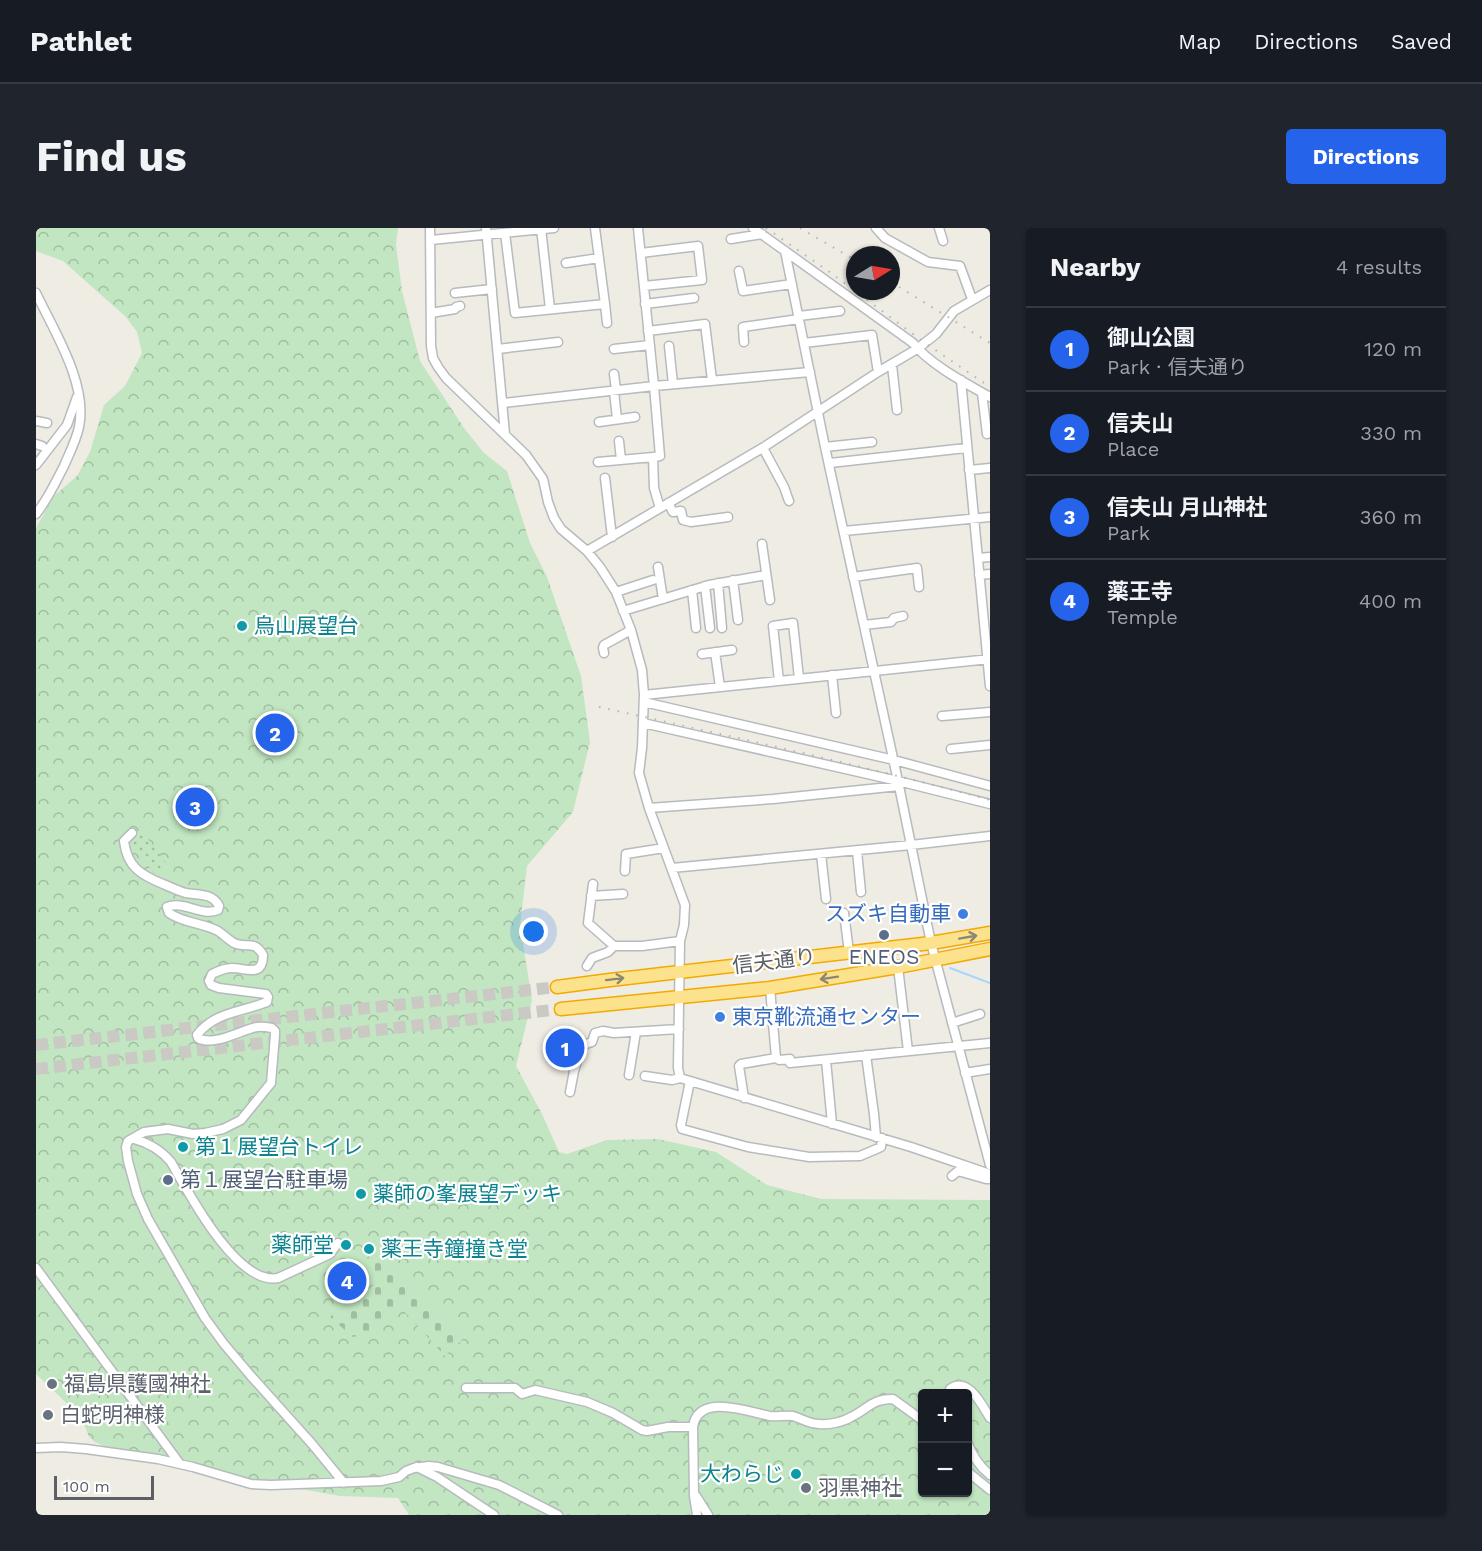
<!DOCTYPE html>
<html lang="en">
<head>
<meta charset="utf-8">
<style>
	body { margin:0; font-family:"Work Sans","Noto Sans JP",sans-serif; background:#20242c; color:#f1f3f6 }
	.controls { position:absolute; right:18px; bottom:18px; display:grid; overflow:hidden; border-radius:6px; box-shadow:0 2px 4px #0004 }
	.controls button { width:54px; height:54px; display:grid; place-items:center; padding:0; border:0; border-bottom:2px solid #363941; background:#171b24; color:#f1f3f6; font:30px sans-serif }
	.compass { position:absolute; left:810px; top:18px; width:54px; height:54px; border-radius:50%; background:#171b24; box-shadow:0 2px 4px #0004; rotate:79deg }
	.scale { position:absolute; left:18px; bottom:15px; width:100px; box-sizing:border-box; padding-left:6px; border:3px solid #5c6065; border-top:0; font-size:16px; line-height:21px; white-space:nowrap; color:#5c6065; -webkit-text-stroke:4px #fff; paint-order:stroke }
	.you { position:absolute; left:498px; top:704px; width:21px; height:21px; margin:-15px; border:4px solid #fff; border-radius:50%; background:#1a73e8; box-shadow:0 0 0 9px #1a73e833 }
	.badge { display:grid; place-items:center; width:39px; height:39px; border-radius:50%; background:#2563eb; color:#fff; font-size:20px; font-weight:700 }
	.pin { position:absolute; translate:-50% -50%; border:3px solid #fff; box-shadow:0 2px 6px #0006 }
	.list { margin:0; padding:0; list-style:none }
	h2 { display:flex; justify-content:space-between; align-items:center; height:78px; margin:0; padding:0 24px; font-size:26px }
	h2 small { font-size:20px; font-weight:400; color:#9ea1a6 }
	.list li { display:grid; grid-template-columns:39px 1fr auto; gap:18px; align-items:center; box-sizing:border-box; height:84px; padding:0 24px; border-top:2px solid #363941 }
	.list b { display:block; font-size:22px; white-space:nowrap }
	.list p { margin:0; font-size:20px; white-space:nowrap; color:#9ea1a6 }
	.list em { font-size:20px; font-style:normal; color:#9ea1a6 }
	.map { position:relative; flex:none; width:954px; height:1287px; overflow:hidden; border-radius:6px }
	header { display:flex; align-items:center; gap:36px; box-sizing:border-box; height:84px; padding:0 30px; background:#171b24; border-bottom:2px solid #363941 }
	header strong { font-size:28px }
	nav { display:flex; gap:33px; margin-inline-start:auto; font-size:21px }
	.intro { display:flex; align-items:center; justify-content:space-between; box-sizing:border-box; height:144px; padding:0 36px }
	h1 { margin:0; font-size:42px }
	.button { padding:15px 27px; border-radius:6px; background:#2563eb; color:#fff; font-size:21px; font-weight:700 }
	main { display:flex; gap:36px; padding:0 36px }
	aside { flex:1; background:#171b24; border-radius:6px; box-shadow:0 2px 4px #0004 }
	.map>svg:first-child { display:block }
	.forest { fill:url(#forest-crowns); fill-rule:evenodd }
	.cemetery { fill:url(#cemetery-stones) }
	.park { fill:url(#park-dots) }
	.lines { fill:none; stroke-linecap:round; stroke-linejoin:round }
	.stream { stroke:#a4d6ff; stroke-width:2 }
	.highway-tunnel { stroke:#cac9c4; stroke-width:12; stroke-dasharray:12 6; stroke-linecap:butt }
	.minor-casing { stroke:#b7babe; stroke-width:11 }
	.highway-casing { stroke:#f3aa00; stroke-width:15 }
	.minor { stroke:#fff; stroke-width:8 }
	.highway { stroke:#fde28d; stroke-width:12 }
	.rail { stroke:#b3b4b5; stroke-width:2; stroke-dasharray:1.5 8; stroke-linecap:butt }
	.oneway { stroke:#8c8771 }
	.culture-dot { fill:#0f9aa8; stroke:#fff; stroke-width:2 }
	.shop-dot { fill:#3f7fe0; stroke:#fff; stroke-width:2 }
	.service-dot { fill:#5c6f8a; stroke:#fff; stroke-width:2 }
	.worship-dot { fill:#6b7280; stroke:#fff; stroke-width:2 }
	.labels { text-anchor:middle; stroke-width:4.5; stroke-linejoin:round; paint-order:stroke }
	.culture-label { font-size:21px; fill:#0d838f; stroke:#fff; text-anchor:start }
	.shop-label { font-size:21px; fill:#366cbe; stroke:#fff; text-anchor:end }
	.service-label { font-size:21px; fill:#4e5e75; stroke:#fff }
	.street-label { font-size:21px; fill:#5c6065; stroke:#fff }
	.worship-label { font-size:21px; fill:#5b616d; stroke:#fff; text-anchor:start }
</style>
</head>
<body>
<header>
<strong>Pathlet</strong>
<nav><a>Map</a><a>Directions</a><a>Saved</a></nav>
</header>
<div class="intro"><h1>Find us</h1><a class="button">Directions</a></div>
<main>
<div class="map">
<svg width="954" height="1287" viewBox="0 0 954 1287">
	<defs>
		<pattern id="forest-crowns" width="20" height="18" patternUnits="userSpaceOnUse" patternTransform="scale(1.5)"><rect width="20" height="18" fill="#c1e6c1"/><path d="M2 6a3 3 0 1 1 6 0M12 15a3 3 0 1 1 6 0" fill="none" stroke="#a0bea0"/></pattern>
		<pattern id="cemetery-stones" width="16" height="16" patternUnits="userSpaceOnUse" patternTransform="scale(1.5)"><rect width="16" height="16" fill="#c1e6c1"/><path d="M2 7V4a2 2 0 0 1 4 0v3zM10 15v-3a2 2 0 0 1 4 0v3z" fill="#a0bea0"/></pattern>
		<pattern id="park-dots" width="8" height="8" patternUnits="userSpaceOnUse" patternTransform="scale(1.5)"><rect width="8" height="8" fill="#c1e6c1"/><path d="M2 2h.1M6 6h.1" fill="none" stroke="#a0bea0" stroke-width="1.8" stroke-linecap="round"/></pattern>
	</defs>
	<rect width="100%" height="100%" fill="#efece4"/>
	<!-- forest -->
	<path class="forest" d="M0 0H362L360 17 366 63 384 133 428 200 448 225 471 243 494 315 511 349 545 448 554 514 537 584 491 638 484 697 496 772 480 838 506 886 523 924 531 926 571 912 622 911 680 924 731 957 785 971 954 972V1287H373L362 1270 304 1268 202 1250 70 1219 59 1214 53 1209 49 1198 42 1186 0 1146V300L18 268 41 248 54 224 68 177 89 158 106 125 101 104 90 89 27 33 0 23ZM886 1166H932V1264H886Z"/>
	<!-- cemetery -->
	<path class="cemetery" d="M341 1022 429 1109 409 1128 366 1081 328 1106 317 1109 294 1089 343 1053 326 1034Z"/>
	<!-- park -->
	<path class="park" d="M106 603 132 638C127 642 123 647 117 644L93 614Z
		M538 801 543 803 535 835 521 829 516 812Z"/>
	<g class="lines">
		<!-- stream -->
		<path class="stream" d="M914 740 954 755"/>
		<!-- highway-tunnel -->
		<path class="highway-tunnel" d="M0 817 521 759
			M0 841 525 781"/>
		<defs>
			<path id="minor" d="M394 0 395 118 397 130 402 139 410 150 490 227 507 251 512 274 518 290 525 301 551 323 564 339 580 364 595 402 606 442 608 467 606 520 603 545 613 580 649 677 648 697 644 713 642 840 644 850
				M450 0 469 206
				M505 0 514 81
				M602 0 618 158 624 228 617 229 618 260 624 280
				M717 0 877 115C893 136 931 156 954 169
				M840 0 849 10 892 34 924 38 936 71
				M903 0 907 13
				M469 5 479 85 569 76 559 0
				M695 11 726 6
				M395 12 518 0
				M749 23 789 219 862 553 895 715 954 937
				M605 25 662 18 666 52 608 58
				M530 35 563 30
				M703 43 707 63 756 56
				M0 65C18 103 52 156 43 199 40 213 33 226 28 238 19 255 12 271 0 286
				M419 65 456 61
				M569 76 571 95
				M609 76 658 70
				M395 85 419 81 420 79 424 78
				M763 88 804 83
				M612 103 669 96 676 152
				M708 114 707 99 763 91
				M768 115 836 107 842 144
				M633 118 637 156
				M462 121 522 114
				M578 121 614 117
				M856 137 861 182
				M578 146 580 162
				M925 152 954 458
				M578 163 581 191
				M946 165 951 206
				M467 175 618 158 774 144
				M0 193 11 195
				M563 194 599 189
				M583 213 585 232
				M0 216 6 218
				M789 219 836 214
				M727 220 748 259 753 273
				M562 234 617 229
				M794 235 930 220
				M0 237 31 197 41 169
				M933 242 954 240
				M569 250 576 309
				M632 275 637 284 645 283 647 292 655 294 692 289
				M808 303 954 289
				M726 316 734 372
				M551 323 728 219 842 144 881 121 900 106 918 83 954 62
				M942 330 954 329
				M622 339 627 371
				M943 347 954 346
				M817 349 881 340 883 359
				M697 352 702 392
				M682 355 686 400
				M669 358 674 400
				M656 362 660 400
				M580 364 617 352
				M587 383 673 357 730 347
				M828 397 855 394 858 390 867 388
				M679 424 684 459
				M568 425 567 420 568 417 595 402
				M666 426 696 422
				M796 447 800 485
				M743 453 737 398 757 395 763 450
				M608 467 954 431
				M608 474 858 532 954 558
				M906 488 954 484
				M607 495 862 553 954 576
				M915 521 954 517
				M613 580 737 571 863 558
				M96 605 88 613C91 639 105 647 127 656 135 659 142 663 150 665 162 667 177 665 183 678L182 682C165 689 148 672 131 679L133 685C147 695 167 695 182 703 188 707 193 712 198 715 210 721 218 711 227 727 227 750 210 740 196 740 189 740 182 743 176 746L173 753 175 757 183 760 230 766 232 769 231 774C206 784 178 784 161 807L162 810C177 819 205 802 221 799 226 798 231 799 236 800L239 803V807L235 855 205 892 187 901 169 905 157 906 132 901 108 904 92 913 90 919 92 933 101 966 112 991 169 1090 188 1116 215 1148 276 1216 308 1255
				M821 623 825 664
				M785 626 790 671
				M636 640 875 617 954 608
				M589 643 590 626 628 620
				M557 656 552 695 578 718H606L644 713
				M555 668 587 666
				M808 685 813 724
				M551 738 556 730 572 724 578 718
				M862 739 872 823
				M734 760 740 830
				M916 795 944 786
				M830 827 838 886 840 909
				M790 832 796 896
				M929 845 954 841
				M593 847 600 804
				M609 848 636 852 644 850 875 919 954 946
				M654 853 645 897 646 901 712 919 773 929 824 928 845 919 846 910
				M534 864 538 843 545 820 547 817 556 814 559 805 567 803 578 805 643 801
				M708 870 703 838 705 836 740 830 743 832 754 831V835L954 815
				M98 911C113 915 125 922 135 934 152 964 201 1058 242 1050L294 1026 302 1015
				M916 948 922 943 950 951H954
				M0 1040 144 1236
				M430 1160H479L486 1166 499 1162 551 1174 577 1185 606 1202 611 1203 632 1199H657
				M914 1166V1161C932 1148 946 1177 954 1190
				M932 1216C937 1229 943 1238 954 1247
				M0 1220 25 1219 50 1221 122 1231 157 1239 215 1256 235 1257 345 1253 363 1249 370 1243 378 1240 393 1238 402 1239 463 1257 522 1287
				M381 1239 401 1249 458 1287
				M932 1244 954 1262
				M660 1268 672 1287
				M661 1287 658 1268 657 1199C662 1164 713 1184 734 1188 741 1189 749 1187 757 1188 766 1191 774 1196 783 1196 793 1197 807 1194 815 1189 832 1181 835 1171 857 1171L886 1192"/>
			<path id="highway" d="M521 759 574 752 895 715 954 705
				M525 781 734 760 862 739 954 721"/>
		</defs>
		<!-- minor casing -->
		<use href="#minor" class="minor-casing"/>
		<!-- highway casing -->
		<use href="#highway" class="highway-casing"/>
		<!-- minor -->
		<use href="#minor" class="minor"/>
		<!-- highway -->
		<use href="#highway" class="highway"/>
		<!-- rail -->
		<path class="rail" d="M730 0 795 45 889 115 954 159
			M764 0 819 32
			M855 54 954 115
			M563 479C694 508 825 537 954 572"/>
	</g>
	<!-- one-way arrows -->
	<defs><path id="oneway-shaft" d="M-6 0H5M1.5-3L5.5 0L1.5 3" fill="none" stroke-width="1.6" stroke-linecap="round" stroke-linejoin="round" transform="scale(1.5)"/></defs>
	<g class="oneway">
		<use href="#oneway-shaft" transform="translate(932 709) rotate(-10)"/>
		<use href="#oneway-shaft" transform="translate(793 750) rotate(171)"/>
		<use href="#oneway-shaft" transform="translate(579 751) rotate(-7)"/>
	</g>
	<!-- markers -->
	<g class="culture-dot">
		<circle cx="206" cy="398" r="6"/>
		<circle cx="147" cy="919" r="6"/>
		<circle cx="325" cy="966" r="6"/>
		<circle cx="310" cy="1017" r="6"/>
		<circle cx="333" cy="1021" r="6"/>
		<circle cx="760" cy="1246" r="6"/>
	</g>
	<g class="shop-dot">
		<circle cx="927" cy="686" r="6"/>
		<circle cx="684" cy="789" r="6"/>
	</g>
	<g class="service-dot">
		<circle cx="848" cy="707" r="6"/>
		<circle cx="132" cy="952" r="6"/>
	</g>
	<g class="worship-dot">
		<circle cx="16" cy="1156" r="6"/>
		<circle cx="12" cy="1187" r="6"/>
		<circle cx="770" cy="1260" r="6"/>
	</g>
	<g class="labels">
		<!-- culture labels -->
		<g class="culture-label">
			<text x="218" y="405">烏山展望台</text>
			<text x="159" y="926">第１展望台トイレ</text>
			<text x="337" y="973">薬師の峯展望デッキ</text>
			<text x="298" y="1024" text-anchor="end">薬師堂</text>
			<text x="345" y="1028">薬王寺鐘撞き堂</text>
			<text x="748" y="1253" text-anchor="end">大わらじ</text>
		</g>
		<!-- shop labels -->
		<g class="shop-label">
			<text x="915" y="693">スズキ自動車</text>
			<text x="696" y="796" text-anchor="start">東京靴流通センター</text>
		</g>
		<!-- service labels -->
		<g class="service-label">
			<text x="848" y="736">ENEOS</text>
			<text x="144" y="959" text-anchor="start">第１展望台駐車場</text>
		</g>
		<!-- street labels -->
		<g class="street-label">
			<text transform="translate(738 733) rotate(-7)" y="7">信夫通り</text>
		</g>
		<!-- worship labels -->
		<g class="worship-label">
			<text x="28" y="1163">福島県護國神社</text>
			<text x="24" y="1194">白蛇明神様</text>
			<text x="782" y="1267">羽黒神社</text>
		</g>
	</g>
</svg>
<div class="controls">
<button>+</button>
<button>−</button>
</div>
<svg class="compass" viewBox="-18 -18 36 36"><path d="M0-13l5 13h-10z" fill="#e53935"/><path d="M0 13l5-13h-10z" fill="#9ea1a6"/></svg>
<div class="scale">100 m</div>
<div class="you"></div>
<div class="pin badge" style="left:529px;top:820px">1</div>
<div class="pin badge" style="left:239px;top:505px">2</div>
<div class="pin badge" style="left:159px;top:579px">3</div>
<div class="pin badge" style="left:311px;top:1053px">4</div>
</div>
<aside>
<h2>Nearby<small>4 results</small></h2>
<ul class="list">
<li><span class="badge">1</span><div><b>御山公園</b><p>Park · 信夫通り</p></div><em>120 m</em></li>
<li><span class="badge">2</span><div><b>信夫山</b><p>Place</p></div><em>330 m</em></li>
<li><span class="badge">3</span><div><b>信夫山 月山神社</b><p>Park</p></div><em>360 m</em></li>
<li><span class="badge">4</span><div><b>薬王寺</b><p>Temple</p></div><em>400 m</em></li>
</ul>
</aside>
</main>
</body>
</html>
